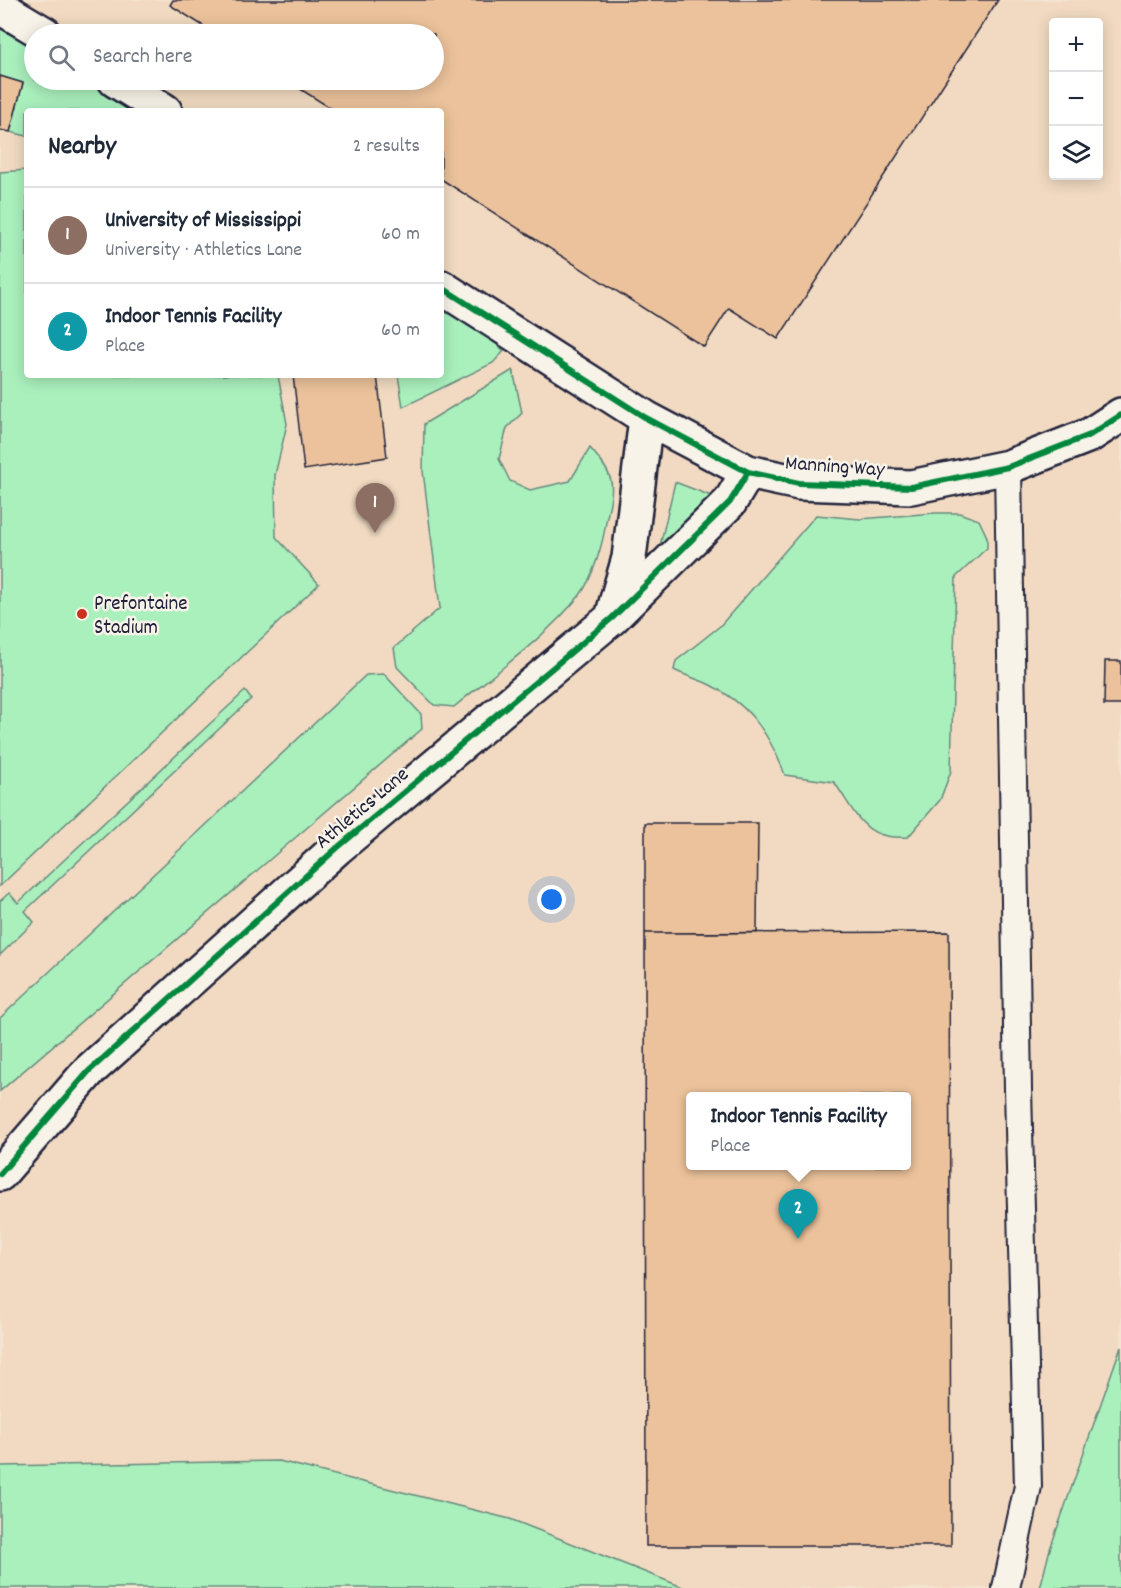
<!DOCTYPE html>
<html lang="en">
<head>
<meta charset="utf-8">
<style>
	body { margin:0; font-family:Dekko,sans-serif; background:#f6f6f7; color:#1f2937 }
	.controls { position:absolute; right:18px; top:18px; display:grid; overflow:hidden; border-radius:6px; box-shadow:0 3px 15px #0003 }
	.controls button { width:54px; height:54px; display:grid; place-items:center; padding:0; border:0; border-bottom:2px solid #e0e1e3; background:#fff; color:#1f2937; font:30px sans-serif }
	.you { position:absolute; left:552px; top:900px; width:21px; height:21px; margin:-15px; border:4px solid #fff; border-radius:50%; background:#1a73e8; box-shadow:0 0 0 9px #1a73e833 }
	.badge { display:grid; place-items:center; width:39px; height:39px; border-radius:50%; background:#c8321e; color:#fff; font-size:20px; font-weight:700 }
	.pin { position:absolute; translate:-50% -50px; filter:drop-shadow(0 2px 3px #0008) }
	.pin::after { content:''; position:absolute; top:32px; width:21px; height:18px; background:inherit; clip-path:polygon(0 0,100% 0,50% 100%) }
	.popup { position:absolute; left:686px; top:1092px; width:225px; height:78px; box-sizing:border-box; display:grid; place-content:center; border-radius:6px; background:#fff; filter:drop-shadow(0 2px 4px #0005); font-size:20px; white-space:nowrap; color:#747a83 }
	.popup b { font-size:22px; color:#1f2937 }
	.popup::after { content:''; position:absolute; left:50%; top:100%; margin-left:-12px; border:12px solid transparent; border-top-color:#fff }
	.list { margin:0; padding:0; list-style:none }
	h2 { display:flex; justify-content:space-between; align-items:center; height:78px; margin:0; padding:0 24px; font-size:26px }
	h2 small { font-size:20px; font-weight:400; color:#747a83 }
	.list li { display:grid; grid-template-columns:39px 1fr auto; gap:18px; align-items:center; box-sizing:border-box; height:96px; padding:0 24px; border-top:2px solid #e0e1e3 }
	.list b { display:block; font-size:22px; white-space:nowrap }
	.list p { margin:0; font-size:20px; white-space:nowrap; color:#747a83 }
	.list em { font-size:20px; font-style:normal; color:#747a83 }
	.icon { flex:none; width:33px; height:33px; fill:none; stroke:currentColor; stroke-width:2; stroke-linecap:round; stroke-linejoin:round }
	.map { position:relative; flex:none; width:1121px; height:1588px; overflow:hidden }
	.search { position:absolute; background:#fff; box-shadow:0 3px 15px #0003; left:24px; top:24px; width:420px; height:66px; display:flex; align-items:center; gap:15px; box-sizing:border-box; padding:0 21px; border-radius:33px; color:#747a83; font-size:22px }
	.panel { position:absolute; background:#fff; box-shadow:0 3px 15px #0003; left:24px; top:108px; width:420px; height:270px; border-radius:6px }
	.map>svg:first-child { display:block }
	.built { fill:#f1dac1; fill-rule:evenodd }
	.green { fill:#aaf0bd; stroke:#66897c; stroke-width:1.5 }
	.building { fill:#ebc29b; stroke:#22223b; stroke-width:1.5; fill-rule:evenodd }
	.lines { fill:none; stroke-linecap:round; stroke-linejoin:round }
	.service-casing { stroke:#22223b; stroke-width:30 }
	.minor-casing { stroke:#22223b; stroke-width:38 }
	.service { stroke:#f7f3e8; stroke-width:26 }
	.minor { stroke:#f7f3e8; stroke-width:33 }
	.cycleway-casing { stroke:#f7f3e8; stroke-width:10 }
	.cycleway { stroke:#00873e; stroke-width:6 }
	.poi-dot { fill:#c8321e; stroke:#f7f3e8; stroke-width:2 }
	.labels { text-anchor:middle; stroke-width:5; stroke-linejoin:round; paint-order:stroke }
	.street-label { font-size:21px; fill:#22223b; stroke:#f7f3e8 }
	.poi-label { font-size:21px; fill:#22223b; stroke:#f7f3e8; text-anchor:start }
</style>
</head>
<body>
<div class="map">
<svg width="1121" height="1588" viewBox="0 0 1121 1588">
	<rect width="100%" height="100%" fill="#f3e4d1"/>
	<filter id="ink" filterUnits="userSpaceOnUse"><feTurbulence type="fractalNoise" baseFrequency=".0167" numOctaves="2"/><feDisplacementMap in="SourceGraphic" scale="12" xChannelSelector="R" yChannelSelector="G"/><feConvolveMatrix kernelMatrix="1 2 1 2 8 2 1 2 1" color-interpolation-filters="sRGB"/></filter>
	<g filter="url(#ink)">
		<!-- built -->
		<path class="built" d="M0 0H1121V1588H0ZM1054 22H1098V176H1054ZM34 34H434V80H34ZM27 111H441V375H27ZM690 1096H906V1166H690Z"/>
		<!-- green -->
		<path class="green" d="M0 25 34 47V80H85L135 111H27V136L10 132 23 83 0 76Z
			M27 170V375H278L287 424 275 475 276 537 319 584 0 886V172Z
			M441 306 490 338 504 351 493 363 403 407 398 375H441Z
			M513 370 522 413 507 428 499 459 510 481 530 490 570 481 590 448C617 479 614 483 606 522 603 543 593 578 580 595 545 638 496 672 454 707L434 705 397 667 394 648 440 608 423 471 424 424Z
			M675 482 719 499 659 550Z
			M935 513H959L979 520 987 537V548L956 577 951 771 940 800 908 837C863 841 857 814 834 782L785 775C769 732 748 702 704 682 694 678 684 675 674 670L676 661 720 626 816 515 860 519Z
			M384 674 421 714 422 729 0 1091V1018L366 675Z
			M245 691 251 699 25 911 34 922 0 955V901L9 893 18 903Z
			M1121 1346V1588H1040L1050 1549Z
			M279 1461 510 1519 685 1588H0V1466Z"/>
		<!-- building -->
		<path class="building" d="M173 0H998L778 339 729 308 704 347 441 179V111H335L286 80H434V34H216L170 5Z
			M0 76 23 83 10 132 0 130Z
			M293 375H377L387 457 304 470Z
			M1105 661H1121V705H1104Z
			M645 823H758L757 933H645Z
			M949 932 951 1546H646L645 933ZM690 1096H906V1166H690Z"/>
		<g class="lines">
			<defs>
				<path id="service" d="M1006 1588 1028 1486 1018 1089 1008 467"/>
				<path id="minor" d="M0 7 45 34
					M115 80 165 111
					M441 287 646 418 748 472 799 483 911 487 1008 467 1090 435 1121 415
					M612 617 629 558 646 418
					M0 1174 89 1071 337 848 612 618 730 502 748 472"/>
			</defs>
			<!-- service casing -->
			<use href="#service" class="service-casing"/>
			<!-- minor casing -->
			<use href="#minor" class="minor-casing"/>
			<!-- service -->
			<use href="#service" class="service"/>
			<!-- minor -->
			<use href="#minor" class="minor"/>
			<defs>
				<path id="cycleway" d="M441 287 646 418 748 472 799 483 911 487 1008 467 1090 435 1121 415
					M0 1174 89 1071 337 848 612 618 730 502 748 472"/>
			</defs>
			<!-- cycleway casing -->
			<use href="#cycleway" class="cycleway-casing"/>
			<!-- cycleway -->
			<use href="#cycleway" class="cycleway"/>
		</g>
	</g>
	<!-- markers -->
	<circle class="poi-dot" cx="82" cy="614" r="6"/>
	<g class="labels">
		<!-- street labels -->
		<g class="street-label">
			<text transform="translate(835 465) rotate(4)" y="7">Manning Way</text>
			<text transform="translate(361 807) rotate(-40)" y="7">Athletics Lane</text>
		</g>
		<!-- poi labels -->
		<g class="poi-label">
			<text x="94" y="609">Prefontaine<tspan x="94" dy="24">Stadium</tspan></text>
		</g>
	</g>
</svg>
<div class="controls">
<button>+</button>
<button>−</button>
<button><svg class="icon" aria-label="layers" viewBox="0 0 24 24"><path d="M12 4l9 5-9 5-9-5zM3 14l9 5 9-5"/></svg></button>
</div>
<div class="you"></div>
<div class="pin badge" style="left:375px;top:533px;background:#8d6e63">1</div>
<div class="pin badge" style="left:798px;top:1239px;background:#0f9aa8">2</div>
<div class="popup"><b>Indoor Tennis Facility</b>Place</div>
<div class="search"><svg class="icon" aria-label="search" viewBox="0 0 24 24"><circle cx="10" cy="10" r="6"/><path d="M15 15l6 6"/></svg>Search here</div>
<section class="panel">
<h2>Nearby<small>2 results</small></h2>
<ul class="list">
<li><span class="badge" style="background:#8d6e63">1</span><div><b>University of Mississippi</b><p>University · Athletics Lane</p></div><em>60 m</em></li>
<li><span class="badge" style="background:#0f9aa8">2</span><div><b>Indoor Tennis Facility</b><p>Place</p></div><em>60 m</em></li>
</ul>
</section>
</div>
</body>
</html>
